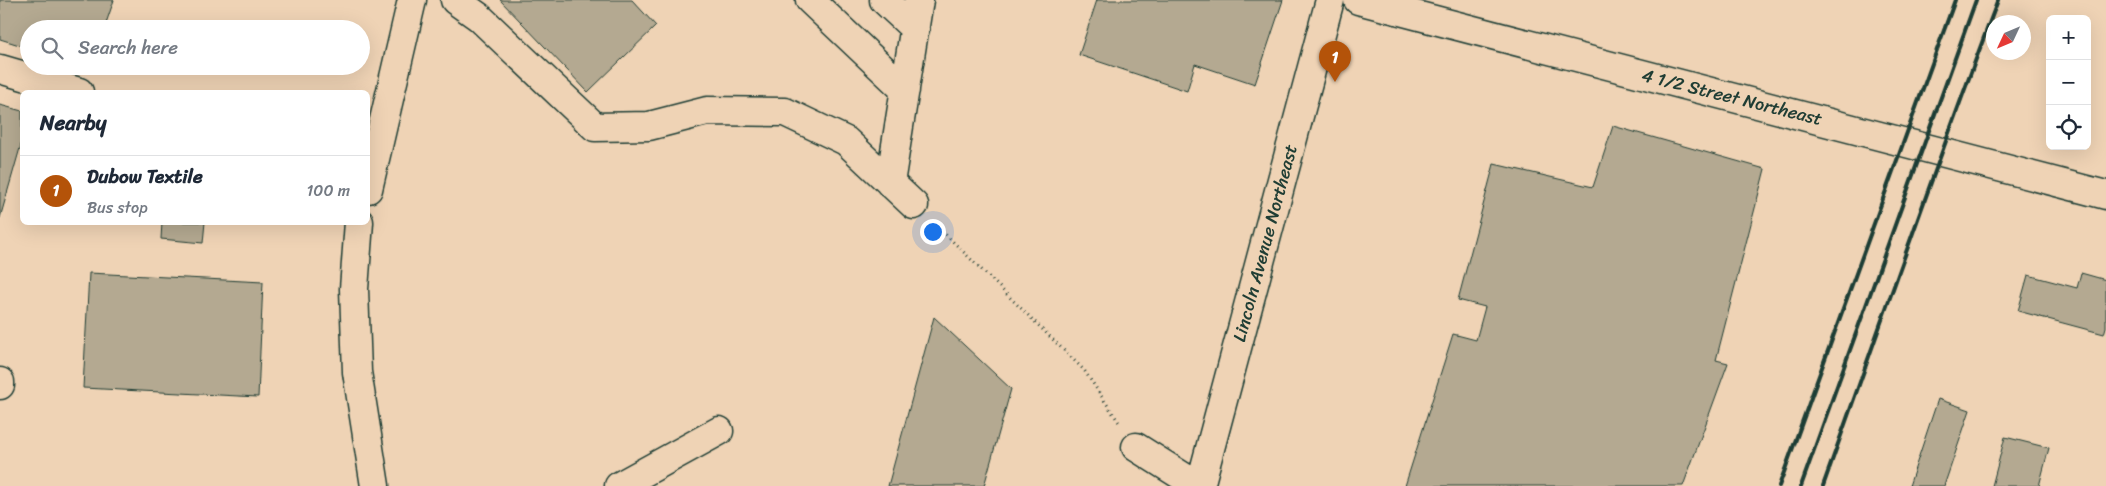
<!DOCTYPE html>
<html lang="en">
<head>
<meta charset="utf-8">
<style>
	body { margin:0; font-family:Sriracha,sans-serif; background:#f6f6f7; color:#1f2937 }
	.controls { position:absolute; right:15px; top:15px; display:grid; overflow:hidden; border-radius:8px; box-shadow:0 5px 20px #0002 }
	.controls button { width:45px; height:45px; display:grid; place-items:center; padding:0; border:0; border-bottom:1px solid #e0e1e3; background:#fff; color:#1f2937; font:25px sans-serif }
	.compass { position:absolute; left:1986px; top:15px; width:45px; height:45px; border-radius:50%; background:#fff; box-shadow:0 5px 20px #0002; rotate:226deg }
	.you { position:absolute; left:932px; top:231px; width:18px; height:18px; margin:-12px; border:4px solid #fff; border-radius:50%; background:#1a73e8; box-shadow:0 0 0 8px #1a73e833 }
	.badge { display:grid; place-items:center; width:32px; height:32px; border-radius:50%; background:#b45309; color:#fff; font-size:16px; font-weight:700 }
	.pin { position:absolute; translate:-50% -41px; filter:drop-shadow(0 1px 2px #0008) }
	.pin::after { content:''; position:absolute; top:26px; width:18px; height:15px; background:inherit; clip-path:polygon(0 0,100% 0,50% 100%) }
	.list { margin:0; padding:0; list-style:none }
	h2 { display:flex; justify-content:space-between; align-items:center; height:65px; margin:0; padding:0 20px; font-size:21px }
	h2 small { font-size:16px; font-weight:400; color:#747a83 }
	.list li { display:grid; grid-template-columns:32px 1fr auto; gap:15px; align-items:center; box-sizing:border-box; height:70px; padding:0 20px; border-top:1px solid #e0e1e3 }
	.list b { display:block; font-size:19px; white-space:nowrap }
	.list p { margin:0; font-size:16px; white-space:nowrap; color:#747a83 }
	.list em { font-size:16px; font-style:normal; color:#747a83 }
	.icon { flex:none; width:28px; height:28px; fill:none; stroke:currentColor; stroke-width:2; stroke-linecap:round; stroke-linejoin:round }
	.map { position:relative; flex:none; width:2106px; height:486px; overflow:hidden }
	.search { position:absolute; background:#fff; box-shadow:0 5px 20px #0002; left:20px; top:20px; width:350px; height:55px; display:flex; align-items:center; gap:12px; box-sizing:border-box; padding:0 18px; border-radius:28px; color:#747a83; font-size:19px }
	.panel { position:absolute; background:#fff; box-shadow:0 5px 20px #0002; left:20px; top:90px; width:350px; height:135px; border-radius:8px }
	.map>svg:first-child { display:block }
	.building { fill:#b4a991; stroke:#1f3d34 }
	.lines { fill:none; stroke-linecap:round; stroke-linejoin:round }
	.minor-casing { stroke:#1f3d34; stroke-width:31 }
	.path { stroke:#1f3d34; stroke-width:3; stroke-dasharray:1 4; stroke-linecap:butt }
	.minor { stroke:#efd3b5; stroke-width:28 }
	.rail { stroke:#1f3d34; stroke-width:4 }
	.labels { text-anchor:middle; stroke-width:5; stroke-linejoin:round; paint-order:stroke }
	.street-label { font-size:18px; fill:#1f3d34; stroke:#efd3b5 }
</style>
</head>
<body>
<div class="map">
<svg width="2106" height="486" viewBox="0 0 2106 486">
	<rect width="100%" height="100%" fill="#efd3b5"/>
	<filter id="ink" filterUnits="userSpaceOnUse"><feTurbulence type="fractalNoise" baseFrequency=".02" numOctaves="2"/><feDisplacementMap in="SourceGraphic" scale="10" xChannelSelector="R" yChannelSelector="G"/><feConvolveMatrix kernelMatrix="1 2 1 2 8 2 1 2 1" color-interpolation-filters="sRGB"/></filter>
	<g filter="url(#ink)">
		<!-- building -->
		<path class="building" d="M0 0H114L104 29H29V48L0 39Z
			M500 0H632L656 26 588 92Z
			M1097 0H1283L1255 84 1195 64 1187 91 1079 55Z
			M0 105 22 111V141L0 218Z
			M1613 126 1765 169 1716 360 1728 363 1683 486H1405L1453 334 1476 340 1485 307 1458 300 1494 164 1593 187Z
			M162 222H205L203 243 161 239Z
			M89 273 263 282 258 397 83 388Z
			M2081 273 2106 280V327L2104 334 2018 311 2028 275 2077 288Z
			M934 317 1011 389 984 486H888Z
			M1938 399 1970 410 1944 486H1909Z
			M2005 437 2049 448 2039 486H1992Z"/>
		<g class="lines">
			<defs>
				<path id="minor" d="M455 0 479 17 595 127 649 126 707 111 785 112 846 141 914 205
					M810 0 905 90
					M884 0 915 29
					M1358 0 2106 195
					M0 69 79 92
					M890 183 919 0
					M368 189 412 0
					M359 222 354 289 357 372 375 486
					M0 382V385
					M1136 447 1198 486
					M619 486 719 431
					M1200 486 1330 0"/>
			</defs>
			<!-- minor casing -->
			<use href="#minor" class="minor-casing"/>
			<!-- path -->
			<path class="path" d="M935 224 1084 370 1120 424"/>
			<!-- minor -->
			<use href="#minor" class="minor"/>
			<!-- rail -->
			<path class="rail" d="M1779 486 1955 0
				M1801 486 1976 0
				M1823 486C1881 324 1937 161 1998 0"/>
		</g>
	</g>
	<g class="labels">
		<!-- street labels -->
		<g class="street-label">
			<text transform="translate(1732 97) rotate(14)" y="6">4 1/2 Street Northeast</text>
			<text transform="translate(1265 243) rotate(-75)" y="6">Lincoln Avenue Northeast</text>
		</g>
	</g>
</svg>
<div class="controls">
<button>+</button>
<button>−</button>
<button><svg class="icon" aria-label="locate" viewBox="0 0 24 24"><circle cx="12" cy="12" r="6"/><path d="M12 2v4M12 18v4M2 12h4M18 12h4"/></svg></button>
</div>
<svg class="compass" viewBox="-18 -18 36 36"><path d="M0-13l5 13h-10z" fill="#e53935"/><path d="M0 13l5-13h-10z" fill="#747a83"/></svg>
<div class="you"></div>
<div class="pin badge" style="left:1335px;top:82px">1</div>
<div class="search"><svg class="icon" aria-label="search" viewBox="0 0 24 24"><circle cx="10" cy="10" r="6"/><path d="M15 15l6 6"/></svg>Search here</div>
<section class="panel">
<h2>Nearby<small></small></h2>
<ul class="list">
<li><span class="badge">1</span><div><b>Dubow Textile</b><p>Bus stop</p></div><em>100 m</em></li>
</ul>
</section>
</div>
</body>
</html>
